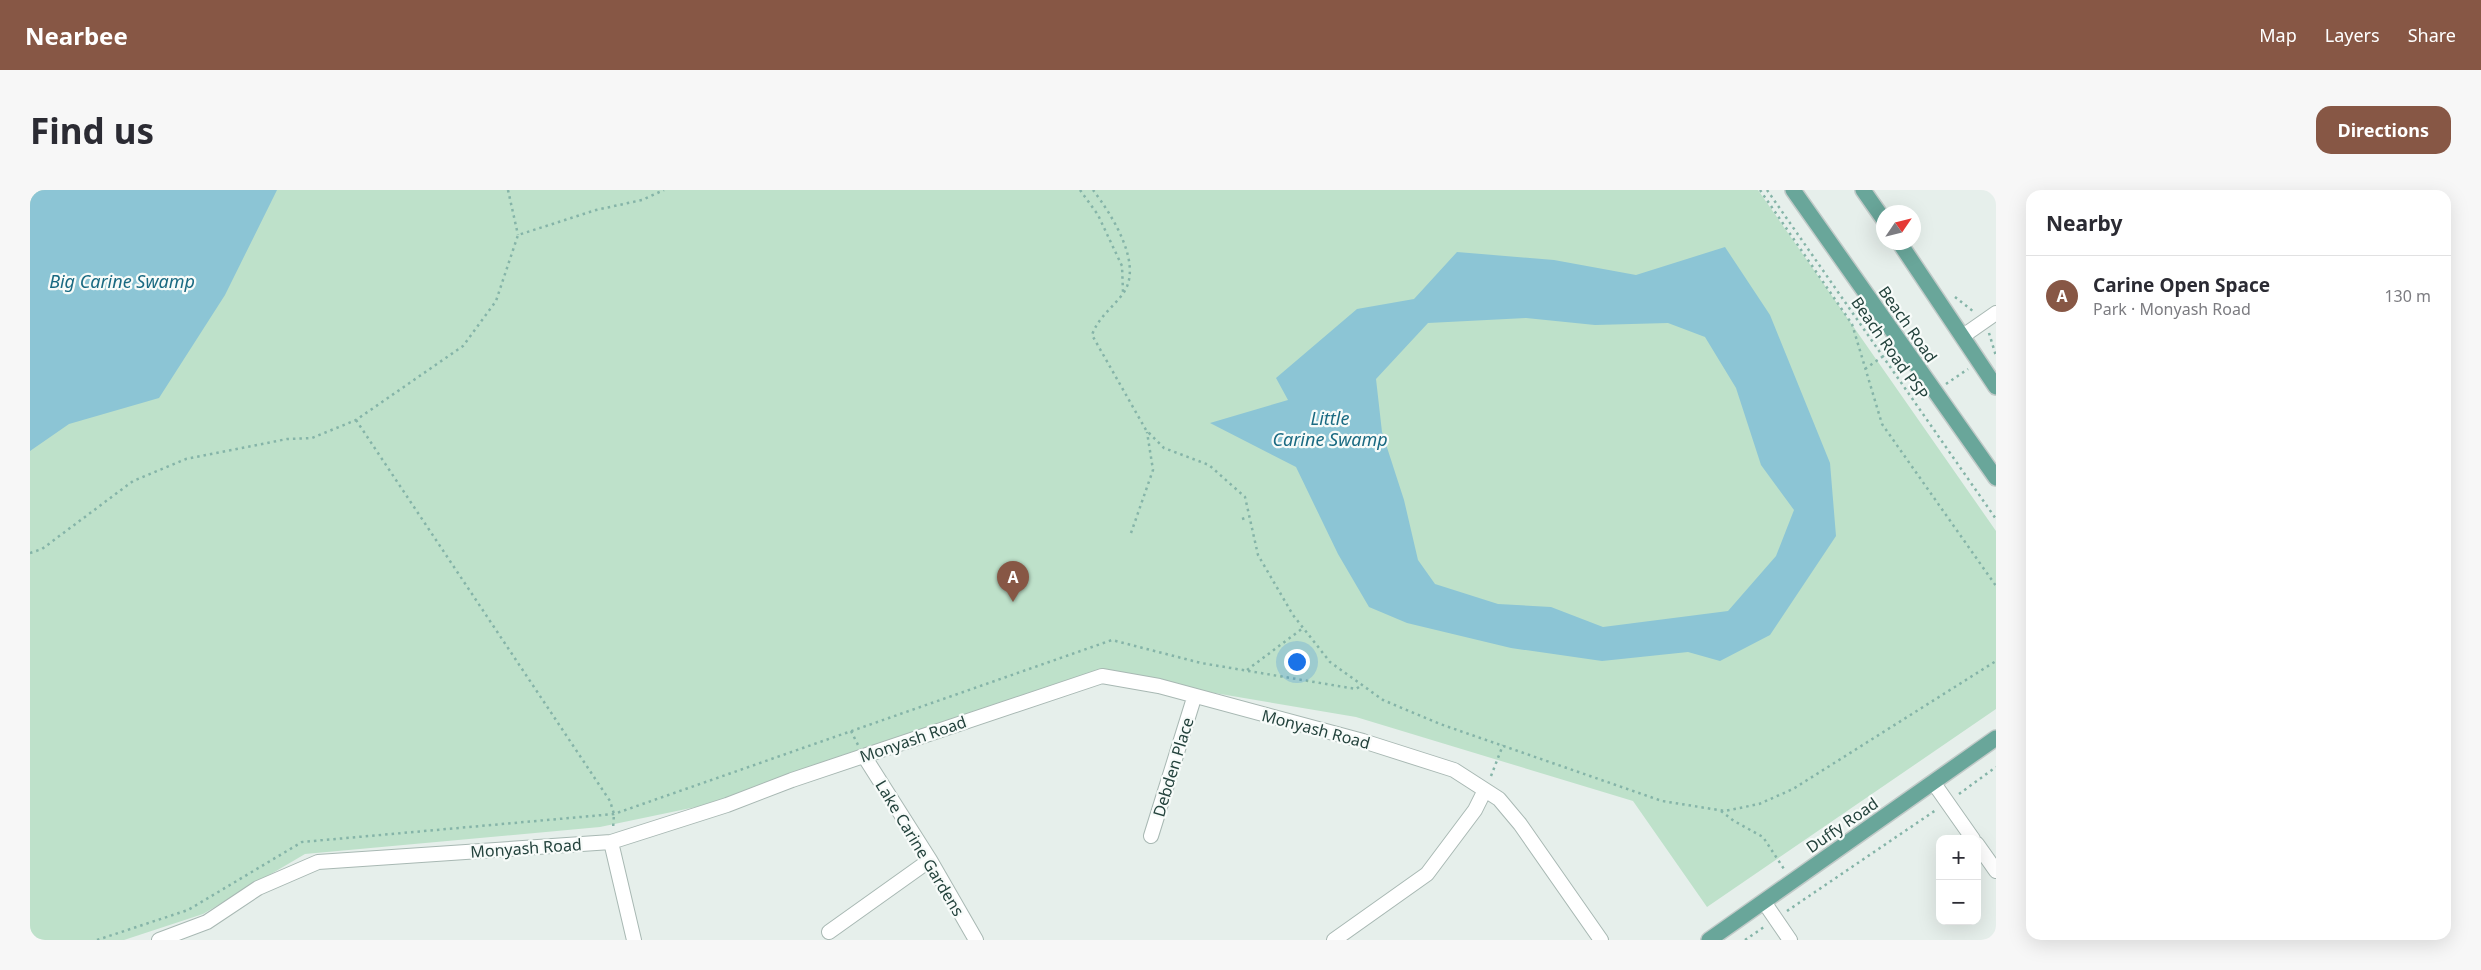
<!DOCTYPE html>
<html lang="en">
<head>
<meta charset="utf-8">
<style>
	body { margin:0; font-family:"Noto Sans",sans-serif; background:#f7f7f7; color:#2b2b33 }
	.controls { position:absolute; right:15px; bottom:15px; display:grid; overflow:hidden; border-radius:10px; box-shadow:0 5px 20px #0002 }
	.controls button { width:45px; height:45px; display:grid; place-items:center; padding:0; border:0; border-bottom:1px solid #e1e1e2; background:#fff; color:#2b2b33; font:25px sans-serif }
	.compass { position:absolute; left:1846px; top:15px; width:45px; height:45px; border-radius:50%; background:#fff; box-shadow:0 5px 20px #0002; rotate:55deg }
	.you { position:absolute; left:1266px; top:471px; width:18px; height:18px; margin:-12px; border:4px solid #fff; border-radius:50%; background:#1a73e8; box-shadow:0 0 0 8px #1a73e833 }
	.badge { display:grid; place-items:center; width:32px; height:32px; border-radius:50%; background:#875745; color:#fff; font-size:16px; font-weight:700 }
	.pin { position:absolute; translate:-50% -41px; filter:drop-shadow(0 1px 2px #0008) }
	.pin::after { content:''; position:absolute; top:26px; width:18px; height:15px; background:inherit; clip-path:polygon(0 0,100% 0,50% 100%) }
	.list { margin:0; padding:0; list-style:none }
	h2 { display:flex; justify-content:space-between; align-items:center; height:65px; margin:0; padding:0 20px; font-size:21px }
	h2 small { font-size:16px; font-weight:400; color:#7c7c81 }
	.list li { display:grid; grid-template-columns:32px 1fr auto; gap:15px; align-items:center; box-sizing:border-box; height:80px; padding:0 20px; border-top:1px solid #e1e1e2 }
	.list b { display:block; font-size:19px; white-space:nowrap }
	.list p { margin:0; font-size:16px; white-space:nowrap; color:#7c7c81 }
	.list em { font-size:16px; font-style:normal; color:#7c7c81 }
	.map { position:relative; flex:none; width:1966px; height:750px; overflow:hidden; border-radius:15px }
	header { display:flex; align-items:center; gap:30px; box-sizing:border-box; height:70px; padding:0 25px; background:#875745; color:#fff }
	header strong { font-size:24px }
	nav { display:flex; gap:28px; margin-inline-start:auto; font-size:18px }
	.intro { display:flex; align-items:center; justify-content:space-between; box-sizing:border-box; height:120px; padding:0 30px }
	h1 { margin:0; font-size:35px }
	.button { padding:12px 22px; border-radius:15px; background:#875745; color:#fff; font-size:18px; font-weight:700 }
	main { display:flex; gap:30px; padding:0 30px }
	aside { flex:1; background:#fff; border-radius:15px; box-shadow:0 5px 20px #0002 }
	.map>svg:first-child { display:block }
	.green { fill:#bee1ca }
	.water { fill:#8cc5d5; fill-rule:evenodd }
	.lines { fill:none; stroke-linecap:round; stroke-linejoin:round }
	.minor-casing { stroke:#a8b8b3; stroke-width:16 }
	.major-casing { stroke:#c1cac8; stroke-width:18 }
	.path { stroke:#85b4a8; stroke-width:2.5; stroke-dasharray:2.5 4; stroke-linecap:butt }
	.minor { stroke:#fff; stroke-width:14 }
	.major { stroke:#69a69a; stroke-width:15 }
	.labels { text-anchor:middle; stroke-width:4.5; stroke-linejoin:round; paint-order:stroke }
	.street-label { font-size:16px; fill:#23423c; stroke:#f7fbf9 }
	.water-label { font-size:18px; font-style:italic; fill:#1a6a82; stroke:#f7fbf9 }
</style>
</head>
<body>
<header>
<strong>Nearbee</strong>
<nav><a>Map</a><a>Layers</a><a>Share</a></nav>
</header>
<div class="intro"><h1>Find us</h1><a class="button">Directions</a></div>
<main>
<div class="map">
<svg width="1966" height="750" viewBox="0 0 1966 750">
	<rect width="100%" height="100%" fill="#e6efeb"/>
	<!-- green -->
	<path class="green" d="M0 0H1728L1966 341V519L1677 717 1603 611 1326 527 1066 483 685 613 570 637 275 664 173 724 94 750H0Z"/>
	<!-- water -->
	<path class="water" d="M0 0H247L195 105 129 208 39 234 0 261Z
		M1695 57 1740 125 1800 273 1806 346 1740 445 1690 471 1658 462 1572 471 1481 458 1377 433 1339 417 1308 364 1266 277 1180 233 1258 210 1246 188 1327 119 1384 109 1427 62 1524 70 1606 85ZM1496 128 1565 135 1638 133 1675 147 1706 198 1731 275 1764 320 1746 366 1698 421 1573 437 1521 417 1468 414 1405 394 1388 370 1374 310 1352 242 1346 189 1398 133Z"/>
	<g class="lines">
		<defs>
			<path id="minor" d="M1933 146 1966 123
				M834 566 900 670 946 750
				M1903 592 1943 649
				M1121 646 1164 508
				M581 652 604 750
				M1947 654 1966 681
				M1734 712 1760 750
				M799 742 900 670
				M129 750 177 732 228 698 288 672 581 652 697 615 762 590 1072 486 1129 496 1333 551 1424 580 1469 609 1490 634 1571 750
				M1304 750 1397 684 1445 620 1455 600"/>
			<path id="major" d="M1763 0 1966 288
				M1833 0 1854 30
				M1869 52 1966 197
				M1679 750 1966 548"/>
		</defs>
		<!-- minor casing -->
		<use href="#minor" class="minor-casing"/>
		<!-- major casing -->
		<use href="#major" class="major-casing"/>
		<!-- path -->
		<path class="path" d="M478 0 488 45
			M1050 0 1068 25 1092 76 1093 102
			M1063 0C1082 25 1115 76 1092 105 1081 119 1068 128 1062 145L1116 240 1134 258 1179 275 1215 307 1228 365 1263 425 1300 472 1353 510 1410 534 1632 611 1695 621 1729 614 1763 599 1966 471
			M1730 0 1822 134 1852 234 1966 396
			M1737 0 1966 329
			M1925 107 1944 122
			M1959 143 1966 166
			M1835 179 1852 167
			M1916 194 1938 179
			M326 230 580 611 584 624 583 639
			M1212 329 1218 327
			M1101 343 1123 280 1117 242
			M0 363 12 359 103 291 156 269 257 249 282 248 326 230 433 156 466 111 488 45 566 20 612 10 634 0
			M1217 480 1273 438
			M821 541 828 555
			M1461 586 1473 555
			M1929 604 1966 577
			M1691 621 1704 631 1733 647 1754 679
			M1757 721 1906 620
			M67 750 158 720 272 652 584 624 1082 450 1171 473 1326 499 1332 495
			M1715 750 1734 737"/>
		<!-- minor -->
		<use href="#minor" class="minor"/>
		<!-- major -->
		<use href="#major" class="major"/>
	</g>
	<g class="labels">
		<!-- street labels -->
		<g class="street-label">
			<text transform="translate(1878 134) rotate(55)" y="6">Beach Road</text>
			<text transform="translate(1860 158) rotate(55)" y="6">Beach Road PSP</text>
			<text transform="translate(1286 539) rotate(15)" y="6">Monyash Road</text>
			<text transform="translate(883 549) rotate(-19)" y="6">Monyash Road</text>
			<text transform="translate(1143 577) rotate(-73)" y="6">Debden Place</text>
			<text transform="translate(1812 635) rotate(-35)" y="6">Duffy Road</text>
			<text transform="translate(496 658) rotate(-4)" y="6">Monyash Road</text>
			<text transform="translate(890 658) rotate(59)" y="6">Lake Carine Gardens</text>
		</g>
		<!-- water labels -->
		<g class="water-label">
			<text x="92" y="98">Big Carine Swamp</text>
			<text x="1300" y="235">Little<tspan x="1300" dy="21">Carine Swamp</tspan></text>
		</g>
	</g>
</svg>
<div class="controls">
<button>+</button>
<button>−</button>
</div>
<svg class="compass" viewBox="-18 -18 36 36"><path d="M0-13l5 13h-10z" fill="#e53935"/><path d="M0 13l5-13h-10z" fill="#7c7c81"/></svg>
<div class="you"></div>
<div class="pin badge" style="left:983px;top:412px">A</div>
</div>
<aside>
<h2>Nearby<small></small></h2>
<ul class="list">
<li><span class="badge">A</span><div><b>Carine Open Space</b><p>Park · Monyash Road</p></div><em>130 m</em></li>
</ul>
</aside>
</main>
</body>
</html>
